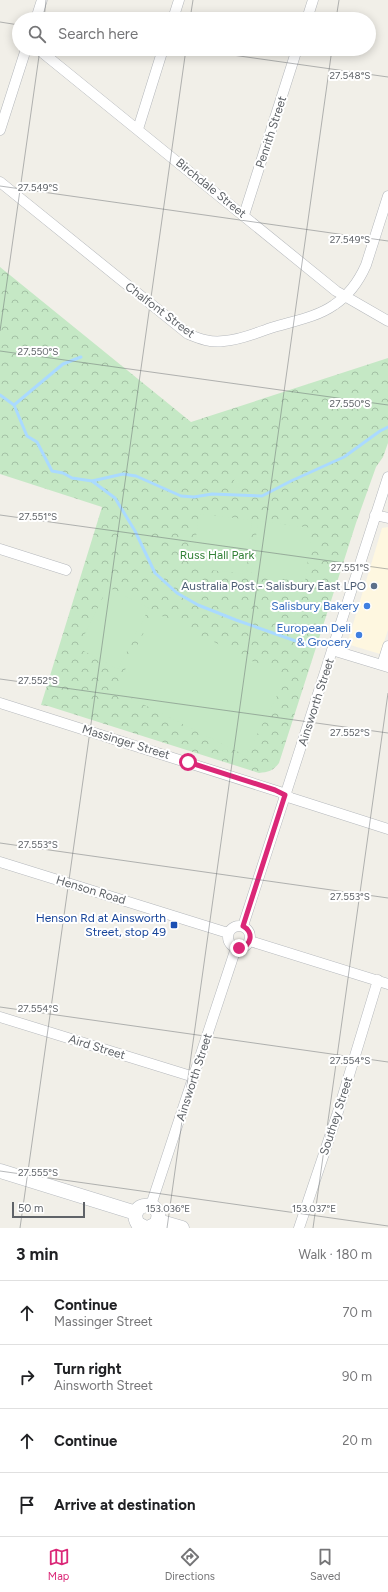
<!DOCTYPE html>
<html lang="en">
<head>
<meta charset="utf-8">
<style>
	body { margin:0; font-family:Figtree,sans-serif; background:#f6f6f6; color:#202124 }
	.scale { position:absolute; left:12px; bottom:10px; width:73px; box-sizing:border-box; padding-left:4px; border:2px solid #5f6368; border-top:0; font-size:11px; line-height:14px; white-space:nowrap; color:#5f6368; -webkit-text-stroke:3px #fff; paint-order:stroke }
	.stop { position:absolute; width:12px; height:12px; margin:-9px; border:3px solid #db2777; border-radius:50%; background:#fff }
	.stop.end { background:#db2777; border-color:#fff; box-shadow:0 1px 4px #0008 }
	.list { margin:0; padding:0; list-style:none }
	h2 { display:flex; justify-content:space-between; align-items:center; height:52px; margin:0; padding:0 16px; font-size:17px }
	h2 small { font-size:13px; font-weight:400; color:#757577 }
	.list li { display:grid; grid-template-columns:26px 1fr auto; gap:12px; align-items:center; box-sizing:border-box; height:64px; padding:0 16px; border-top:1px solid #e0e0e0 }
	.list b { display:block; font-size:15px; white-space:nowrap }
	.list p { margin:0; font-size:13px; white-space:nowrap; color:#757577 }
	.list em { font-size:13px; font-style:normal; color:#757577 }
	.icon { flex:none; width:22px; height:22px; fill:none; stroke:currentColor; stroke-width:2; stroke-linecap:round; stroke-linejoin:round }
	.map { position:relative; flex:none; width:388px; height:1228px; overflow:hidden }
	.search { position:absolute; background:#fff; box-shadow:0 2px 10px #0003; left:12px; right:12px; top:12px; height:44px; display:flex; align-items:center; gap:10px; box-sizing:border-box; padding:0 14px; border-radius:22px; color:#757577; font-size:15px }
	.sheet { height:308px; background:#fff }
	nav { display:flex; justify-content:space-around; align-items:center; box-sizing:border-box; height:56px; border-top:1px solid #e0e0e0; background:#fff; font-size:11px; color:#757577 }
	nav a { display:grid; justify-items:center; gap:2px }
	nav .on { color:#db2777 }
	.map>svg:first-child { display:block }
	.commercial { fill:#fef7e0 }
	.forest { fill:url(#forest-crowns) }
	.pitch { fill:#c5e8c5 }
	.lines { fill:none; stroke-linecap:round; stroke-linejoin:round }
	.stream { stroke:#aadaff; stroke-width:3 }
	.street-casing { stroke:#b5b8bc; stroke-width:11 }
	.secondary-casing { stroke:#b6babf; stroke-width:15 }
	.street { stroke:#fff; stroke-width:10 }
	.secondary { stroke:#fff; stroke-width:14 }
	.route { stroke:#db2777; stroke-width:5 }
	.ticks { fill:none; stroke:#5f6368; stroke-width:1; stroke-opacity:0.45 }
	.service-dot { fill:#5c6f8a; stroke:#fff; stroke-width:1.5 }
	.shop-dot { fill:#3f7fe0; stroke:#fff; stroke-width:1.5 }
	.transit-dot { fill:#1a4fb4; stroke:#fff; stroke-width:1.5 }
	.labels { text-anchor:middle; stroke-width:4; stroke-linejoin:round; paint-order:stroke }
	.street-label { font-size:12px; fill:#5f6368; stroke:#fff }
	.park-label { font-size:12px; fill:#348238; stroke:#fff }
	.service-label { font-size:12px; fill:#4e5e75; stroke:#fff; text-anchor:end }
	.shop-label { font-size:12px; fill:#366cbe; stroke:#fff; text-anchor:end }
	.transit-label { font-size:12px; fill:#164399; stroke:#fff; text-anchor:end }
	.ticks-label { font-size:10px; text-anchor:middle; fill:#5f6368; stroke:#fff; stroke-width:4; stroke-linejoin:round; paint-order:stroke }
</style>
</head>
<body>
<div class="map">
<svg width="388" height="1228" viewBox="0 0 388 1228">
	<defs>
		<pattern id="forest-crowns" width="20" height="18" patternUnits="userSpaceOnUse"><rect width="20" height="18" fill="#c5e8c5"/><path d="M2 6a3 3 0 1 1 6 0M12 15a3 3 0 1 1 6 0" fill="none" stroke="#a3c0a4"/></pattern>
	</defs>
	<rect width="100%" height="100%" fill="#f1efe8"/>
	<!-- commercial -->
	<path class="commercial" d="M388 527V630L380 654 347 644 382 528Z"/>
	<!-- forest -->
	<path class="forest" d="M0 267 191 422 388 358V443L383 457 376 467 356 523 279 763C273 771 268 772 259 773L48 706 41 705 102 507 0 474Z"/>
	<!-- pitch -->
	<path class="pitch" d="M236 477H241L246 482 248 486 234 488V480Z
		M199 514 252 520 246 574 192 568Z
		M258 521 312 528 305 582 251 575Z
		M108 587 149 608 118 669 78 648Z
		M154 612 286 678 246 756 115 690Z"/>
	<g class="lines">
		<!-- stream -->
		<path class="stream" d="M0 395 14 405 27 436 37 442 52 471 63 473 72 478 92 481 123 474 136 476 181 496 194 497 212 494 262 496 291 481 344 457 380 431 388 427
			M14 405 63 364 81 357
			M92 481 115 498 135 531 155 573 177 593 198 605 236 620 310 646"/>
		<defs>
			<path id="street" d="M36 19 42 0
				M173 19 179 0
				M307 19 313 0
				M38 49 336 291 388 321
				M138 129 163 49
				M0 130 26 49
				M0 182 188 334C200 339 211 343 224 341 241 340 258 332 274 327 294 321 317 317 334 305 349 295 359 281 366 265L388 196
				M244 215 297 49
				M375 515 388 518
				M0 549 66 570
				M332 650 388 667
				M382 665 388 646
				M0 703 280 792 291 798 388 829
				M0 862 228 933
				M228 937a11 11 0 1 1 22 0a11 11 0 1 1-22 0Z
				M243 926 388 477
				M250 941 388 984
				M0 1017 194 1077
				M151 1205 236 948
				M299 1228 337 1115 378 980"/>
			<path id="secondary" d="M0 1171 136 1213
				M158 1221 182 1228
				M146 1228 138 1224C124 1200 169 1199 156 1224L148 1228"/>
		</defs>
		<!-- street casing -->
		<use href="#street" class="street-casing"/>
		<!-- secondary casing -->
		<use href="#secondary" class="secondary-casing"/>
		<!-- street -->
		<use href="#street" class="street"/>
		<!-- secondary -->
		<use href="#secondary" class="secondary"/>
	</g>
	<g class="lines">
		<!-- route -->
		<path class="route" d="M188 762 275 790 285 795 243 926C254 932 252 946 239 948"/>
	</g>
	<!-- ticks -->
	<path class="ticks" d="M44 19 46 0M190 19 193 0M336 19 339 0M0 22 19 25M190 49 388 77M0 186 388 241M0 331 40 49M0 351 388 405M0 515 388 569M0 679 388 733M0 843 388 898M0 1007 388 1062M0 1171 388 1226M20 1228 186 49M167 1228 332 49M313 1228 388 693"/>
	<!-- markers -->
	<circle class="service-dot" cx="374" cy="586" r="4"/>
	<g class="shop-dot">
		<circle cx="367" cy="606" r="4"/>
		<circle cx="359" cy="635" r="4"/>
	</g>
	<rect class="transit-dot" x="170" y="921" width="8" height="8" rx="2"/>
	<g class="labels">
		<!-- street labels -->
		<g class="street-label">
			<text transform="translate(271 132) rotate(-72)" y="4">Penrith Street</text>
			<text transform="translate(211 188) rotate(39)" y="4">Birchdale Street</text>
			<text transform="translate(160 310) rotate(37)" y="4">Chalfont Street</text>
			<text transform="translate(316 702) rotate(-72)" y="4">Ainsworth Street</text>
			<text transform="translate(126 742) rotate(17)" y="4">Massinger Street</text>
			<text transform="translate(91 890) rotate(17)" y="4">Henson Road</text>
			<text transform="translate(97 1047) rotate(17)" y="4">Aird Street</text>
			<text transform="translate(194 1077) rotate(-72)" y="4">Ainsworth Street</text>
			<text transform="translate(336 1116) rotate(-72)" y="4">Southey Street</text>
		</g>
		<!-- park labels -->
		<g class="park-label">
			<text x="217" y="559">Russ Hall Park</text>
		</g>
		<!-- service labels -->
		<g class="service-label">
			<text x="366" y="590">Australia Post - Salisbury East LPO</text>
		</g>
		<!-- shop labels -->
		<g class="shop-label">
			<text x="359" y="610">Salisbury Bakery</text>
			<text x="351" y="632">European Deli<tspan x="351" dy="14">&amp; Grocery</tspan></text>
		</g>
		<!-- transit labels -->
		<g class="transit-label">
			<text x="166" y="922">Henson Rd at Ainsworth<tspan x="166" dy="14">Street, stop 49</tspan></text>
		</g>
	</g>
	<g class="ticks-label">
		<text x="350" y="79">27.548°S</text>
		<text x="38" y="191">27.549°S</text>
		<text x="350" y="243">27.549°S</text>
		<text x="38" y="355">27.550°S</text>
		<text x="350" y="407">27.550°S</text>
		<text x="38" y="520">27.551°S</text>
		<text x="350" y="571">27.551°S</text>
		<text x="38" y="684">27.552°S</text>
		<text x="350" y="736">27.552°S</text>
		<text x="38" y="848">27.553°S</text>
		<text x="350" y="900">27.553°S</text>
		<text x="38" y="1012">27.554°S</text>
		<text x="350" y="1064">27.554°S</text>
		<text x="38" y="1176">27.555°S</text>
		<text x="168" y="1212">153.036°E</text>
		<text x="314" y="1212">153.037°E</text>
	</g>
</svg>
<div class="scale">50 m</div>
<div class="stop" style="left:188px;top:762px"></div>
<div class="stop end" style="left:239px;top:948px"></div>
<div class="search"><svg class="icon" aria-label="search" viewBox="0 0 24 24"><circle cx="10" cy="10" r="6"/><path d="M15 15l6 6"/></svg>Search here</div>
</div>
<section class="sheet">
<h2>3 min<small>Walk · 180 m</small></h2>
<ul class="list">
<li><svg class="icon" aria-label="ahead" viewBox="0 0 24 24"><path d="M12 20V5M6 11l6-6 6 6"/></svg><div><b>Continue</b><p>Massinger Street</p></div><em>70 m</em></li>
<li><svg class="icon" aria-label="right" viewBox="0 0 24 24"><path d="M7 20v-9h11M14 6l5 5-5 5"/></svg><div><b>Turn right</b><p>Ainsworth Street</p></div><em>90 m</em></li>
<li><svg class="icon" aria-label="ahead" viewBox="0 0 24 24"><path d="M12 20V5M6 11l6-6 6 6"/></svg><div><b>Continue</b></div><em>20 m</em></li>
<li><svg class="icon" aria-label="arrive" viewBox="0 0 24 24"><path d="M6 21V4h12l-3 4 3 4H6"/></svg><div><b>Arrive at destination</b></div></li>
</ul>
</section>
<nav>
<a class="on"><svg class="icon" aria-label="map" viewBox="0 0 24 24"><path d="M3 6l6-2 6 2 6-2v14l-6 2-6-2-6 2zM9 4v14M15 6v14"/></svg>Map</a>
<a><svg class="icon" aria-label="directions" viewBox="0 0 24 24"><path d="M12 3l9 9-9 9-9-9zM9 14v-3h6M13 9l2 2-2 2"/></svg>Directions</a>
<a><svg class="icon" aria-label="saved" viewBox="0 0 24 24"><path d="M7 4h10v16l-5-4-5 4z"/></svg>Saved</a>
</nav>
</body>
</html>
